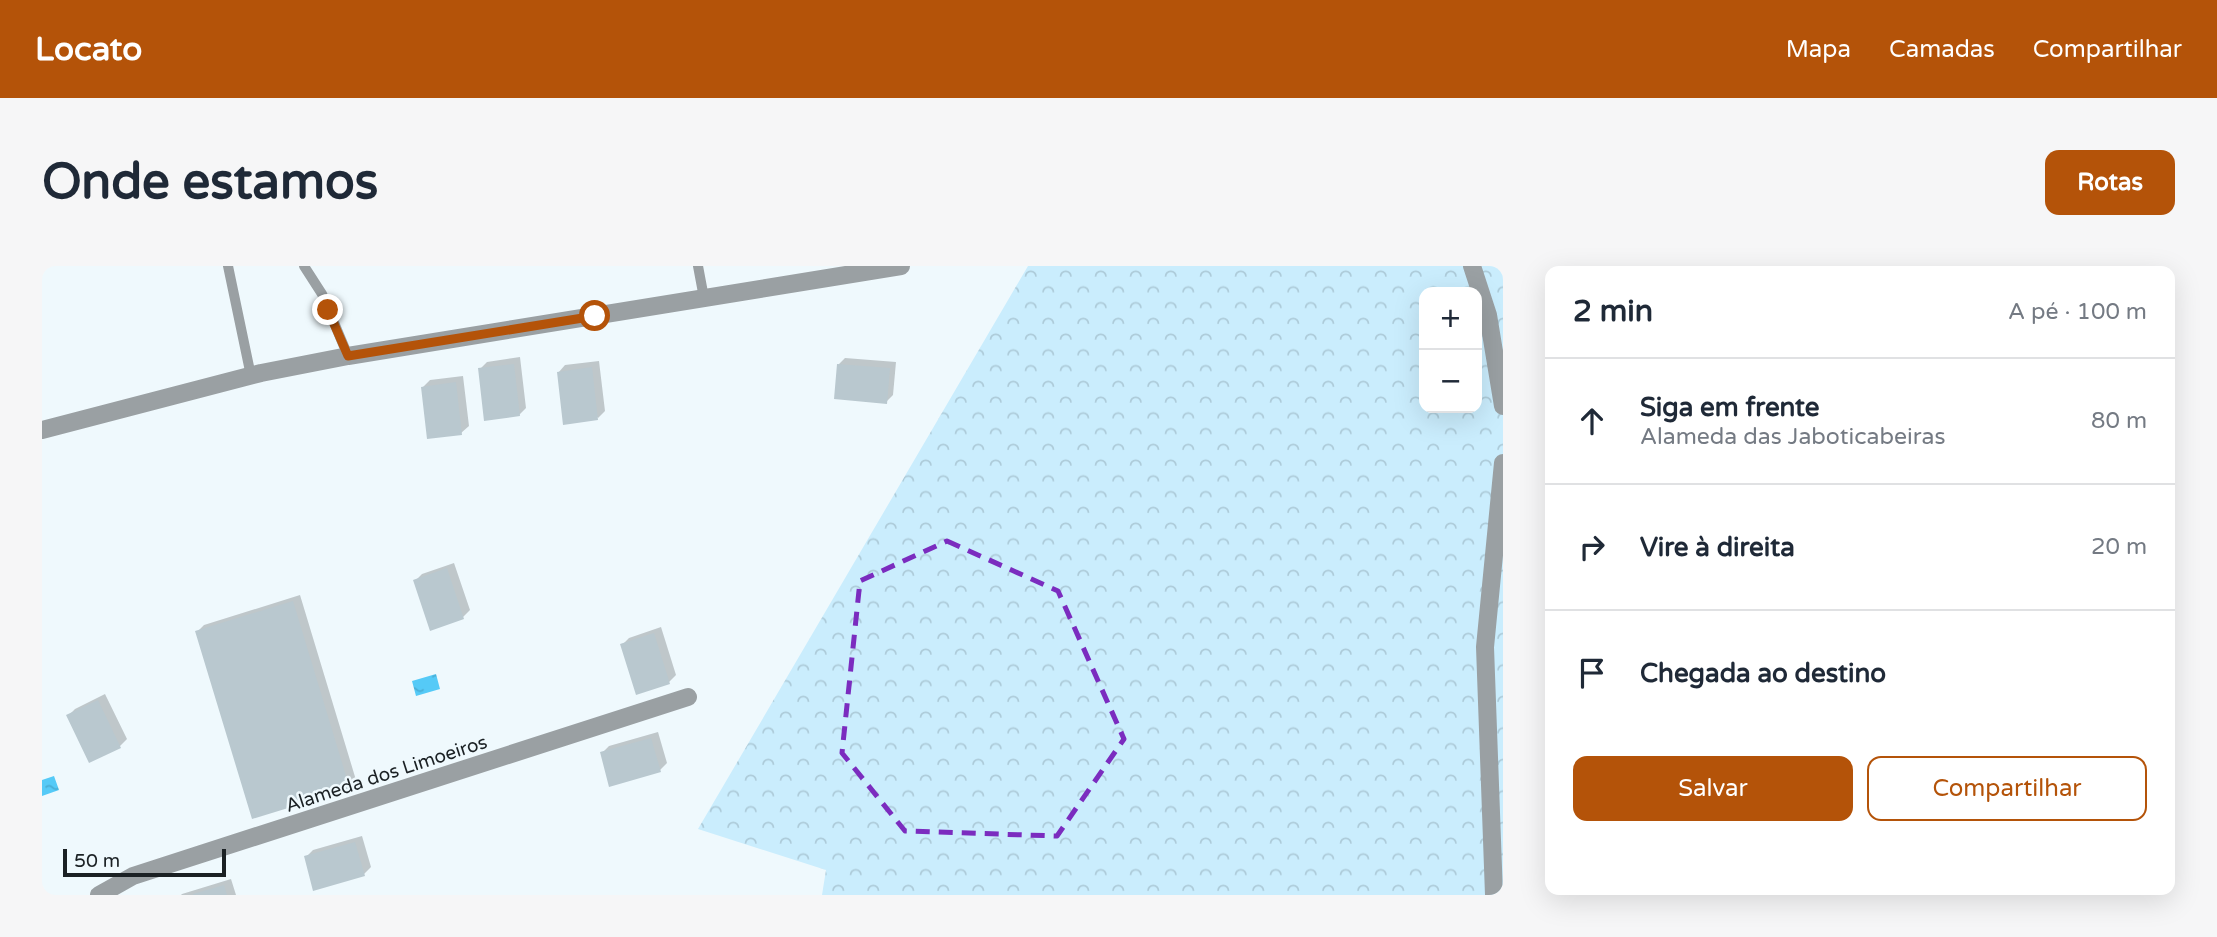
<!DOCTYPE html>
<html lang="pt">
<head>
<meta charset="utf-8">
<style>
	body { margin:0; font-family:"Varela Round",sans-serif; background:#f6f6f7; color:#1f2937 }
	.controls { position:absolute; right:21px; top:21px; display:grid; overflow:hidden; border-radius:14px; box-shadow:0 7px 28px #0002 }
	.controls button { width:63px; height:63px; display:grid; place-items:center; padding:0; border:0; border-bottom:2px solid #e0e1e3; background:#fff; color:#1f2937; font:35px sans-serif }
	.scale { position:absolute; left:21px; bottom:18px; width:163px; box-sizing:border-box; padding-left:7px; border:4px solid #1b2124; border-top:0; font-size:19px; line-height:24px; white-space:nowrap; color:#1b2124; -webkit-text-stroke:5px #eff9fd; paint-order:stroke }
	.stop { position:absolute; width:21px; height:21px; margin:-16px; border:5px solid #b45309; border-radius:50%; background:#fff }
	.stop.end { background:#b45309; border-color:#fff; box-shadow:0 2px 7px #0008 }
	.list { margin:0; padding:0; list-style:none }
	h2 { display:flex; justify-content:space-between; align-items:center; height:91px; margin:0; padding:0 28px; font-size:30px }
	h2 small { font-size:23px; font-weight:400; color:#747a83 }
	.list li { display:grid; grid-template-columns:46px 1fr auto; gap:21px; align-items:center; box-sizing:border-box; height:126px; padding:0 28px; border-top:2px solid #e0e1e3 }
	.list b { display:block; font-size:26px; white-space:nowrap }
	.list p { margin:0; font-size:23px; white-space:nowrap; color:#747a83 }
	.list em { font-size:23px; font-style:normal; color:#747a83 }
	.actions { display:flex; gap:14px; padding:21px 28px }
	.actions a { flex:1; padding:16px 0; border:2px solid #b45309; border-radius:14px; text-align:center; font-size:24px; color:#b45309 }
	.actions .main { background:#b45309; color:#fff }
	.icon { flex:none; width:38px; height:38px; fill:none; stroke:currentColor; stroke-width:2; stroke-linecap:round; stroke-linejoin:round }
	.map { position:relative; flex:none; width:1461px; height:629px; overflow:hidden; border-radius:14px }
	header { display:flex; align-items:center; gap:42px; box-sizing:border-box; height:98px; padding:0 35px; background:#b45309; color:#fff }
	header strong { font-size:33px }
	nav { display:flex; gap:38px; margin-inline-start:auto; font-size:24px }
	.intro { display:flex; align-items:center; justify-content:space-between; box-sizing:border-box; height:168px; padding:0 42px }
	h1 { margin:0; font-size:49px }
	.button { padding:18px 32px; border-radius:14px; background:#b45309; color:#fff; font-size:24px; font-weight:700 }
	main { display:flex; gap:42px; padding:0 42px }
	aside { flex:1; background:#fff; border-radius:14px; box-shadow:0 7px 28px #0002 }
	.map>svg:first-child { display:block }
	.forest { fill:url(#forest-crowns); fill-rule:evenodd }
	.water { fill:url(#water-ripples) }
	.shadow { fill:#0003 }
	.building { fill:#b9c8cf }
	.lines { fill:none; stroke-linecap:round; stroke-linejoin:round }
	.service { stroke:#9aa0a3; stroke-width:10 }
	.minor { stroke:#9aa0a3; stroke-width:18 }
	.route { stroke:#b45309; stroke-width:9 }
	.marked { fill:none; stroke:#7b2cbf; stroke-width:5; stroke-dasharray:14 9; stroke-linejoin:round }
	.labels { text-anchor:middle; stroke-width:5; stroke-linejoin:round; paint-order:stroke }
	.street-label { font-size:19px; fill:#1b2124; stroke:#eff9fd }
</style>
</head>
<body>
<header>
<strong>Locato</strong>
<nav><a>Mapa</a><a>Camadas</a><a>Compartilhar</a></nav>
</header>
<div class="intro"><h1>Onde estamos</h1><a class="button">Rotas</a></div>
<main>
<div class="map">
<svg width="1461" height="629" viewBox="0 0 1461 629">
	<defs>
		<pattern id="forest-crowns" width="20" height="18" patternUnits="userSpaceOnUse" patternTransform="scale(1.75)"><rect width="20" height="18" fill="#caedfd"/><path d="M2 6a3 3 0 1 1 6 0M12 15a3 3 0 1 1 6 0" fill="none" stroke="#adcbd9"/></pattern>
		<pattern id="water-ripples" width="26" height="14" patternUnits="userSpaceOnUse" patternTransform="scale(1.75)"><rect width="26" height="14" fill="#55caf7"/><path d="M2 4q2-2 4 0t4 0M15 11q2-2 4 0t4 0" fill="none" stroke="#49add4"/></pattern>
	</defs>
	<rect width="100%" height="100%" fill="#eff9fd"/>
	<!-- forest -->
	<path class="forest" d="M986 0H1461V629H780L784 604 656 563ZM1382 26H1435V142H1382Z"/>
	<!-- water -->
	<path class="water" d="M394 408 398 423 374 430 370 415Z
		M12 510 17 524 0 530V514Z"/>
	<!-- shadow -->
	<path class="shadow" d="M478 91 484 142 477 149 438 103 445 96Z
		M803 92 854 96 851 129 844 136 796 99Z
		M557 95 563 145 556 152 516 107 523 99Z
		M421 110 427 160 419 167 381 121 388 114Z
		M412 297 428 344 421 351 373 315 380 308Z
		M258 329 314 514 307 521 155 366 162 359Z
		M619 361 634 409 627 416 580 379 587 372Z
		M63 428 85 473 78 480 48 495 26 450 33 443Z
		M616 466 625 497 618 504 560 487 567 480Z
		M320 570 329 601 322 608 264 591 271 584Z
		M189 613 194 629H139L140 628Z"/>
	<!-- building -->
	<path class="building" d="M472 98 478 150 442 155 436 102Z
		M795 98 848 102 845 138 792 133Z
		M550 101 556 154 521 159 515 106Z
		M414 116 420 169 385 173 379 121Z
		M405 302 422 353 388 365 371 314Z
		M251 335 308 523 210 553 153 365Z
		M612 367 628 418 594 429 578 378Z
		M56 434 79 482 47 497 24 449Z
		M609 472 619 506 567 521 558 486Z
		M313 576 323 610 271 625 262 590Z
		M182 619 185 629H151V628Z"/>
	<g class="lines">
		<!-- service -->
		<path class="service" d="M186 0 209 110
			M262 0 280 28 306 90
			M656 0 662 32"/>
		<!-- minor -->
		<path class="minor" d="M1430 0 1446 49 1461 140
			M0 164 219 107 306 90 859 0
			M57 629 91 610 646 431
			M1452 629 1443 381 1461 197"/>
	</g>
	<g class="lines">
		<!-- route -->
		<path class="route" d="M286 44 306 90 553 50"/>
	</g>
	<!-- marked area -->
	<path class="marked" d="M905 275 1016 325 1082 473 1015 570 863 565 800 487 818 315Z"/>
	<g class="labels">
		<!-- street labels -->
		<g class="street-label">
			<text transform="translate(344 507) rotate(-18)" y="7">Alameda dos Limoeiros</text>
		</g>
	</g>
</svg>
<div class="controls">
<button>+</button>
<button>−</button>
</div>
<div class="scale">50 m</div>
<div class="stop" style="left:553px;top:50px"></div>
<div class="stop end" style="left:286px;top:44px"></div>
</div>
<aside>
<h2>2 min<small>A pé · 100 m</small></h2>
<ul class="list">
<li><svg class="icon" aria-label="ahead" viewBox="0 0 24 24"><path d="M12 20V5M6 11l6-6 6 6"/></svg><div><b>Siga em frente</b><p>Alameda das Jaboticabeiras</p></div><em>80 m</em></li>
<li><svg class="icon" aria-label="right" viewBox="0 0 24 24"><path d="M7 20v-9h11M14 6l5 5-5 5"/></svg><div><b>Vire à direita</b></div><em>20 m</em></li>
<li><svg class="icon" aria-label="arrive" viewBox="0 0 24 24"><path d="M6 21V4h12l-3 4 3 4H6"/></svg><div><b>Chegada ao destino</b></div></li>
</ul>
<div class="actions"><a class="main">Salvar</a><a>Compartilhar</a></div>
</aside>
</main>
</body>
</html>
